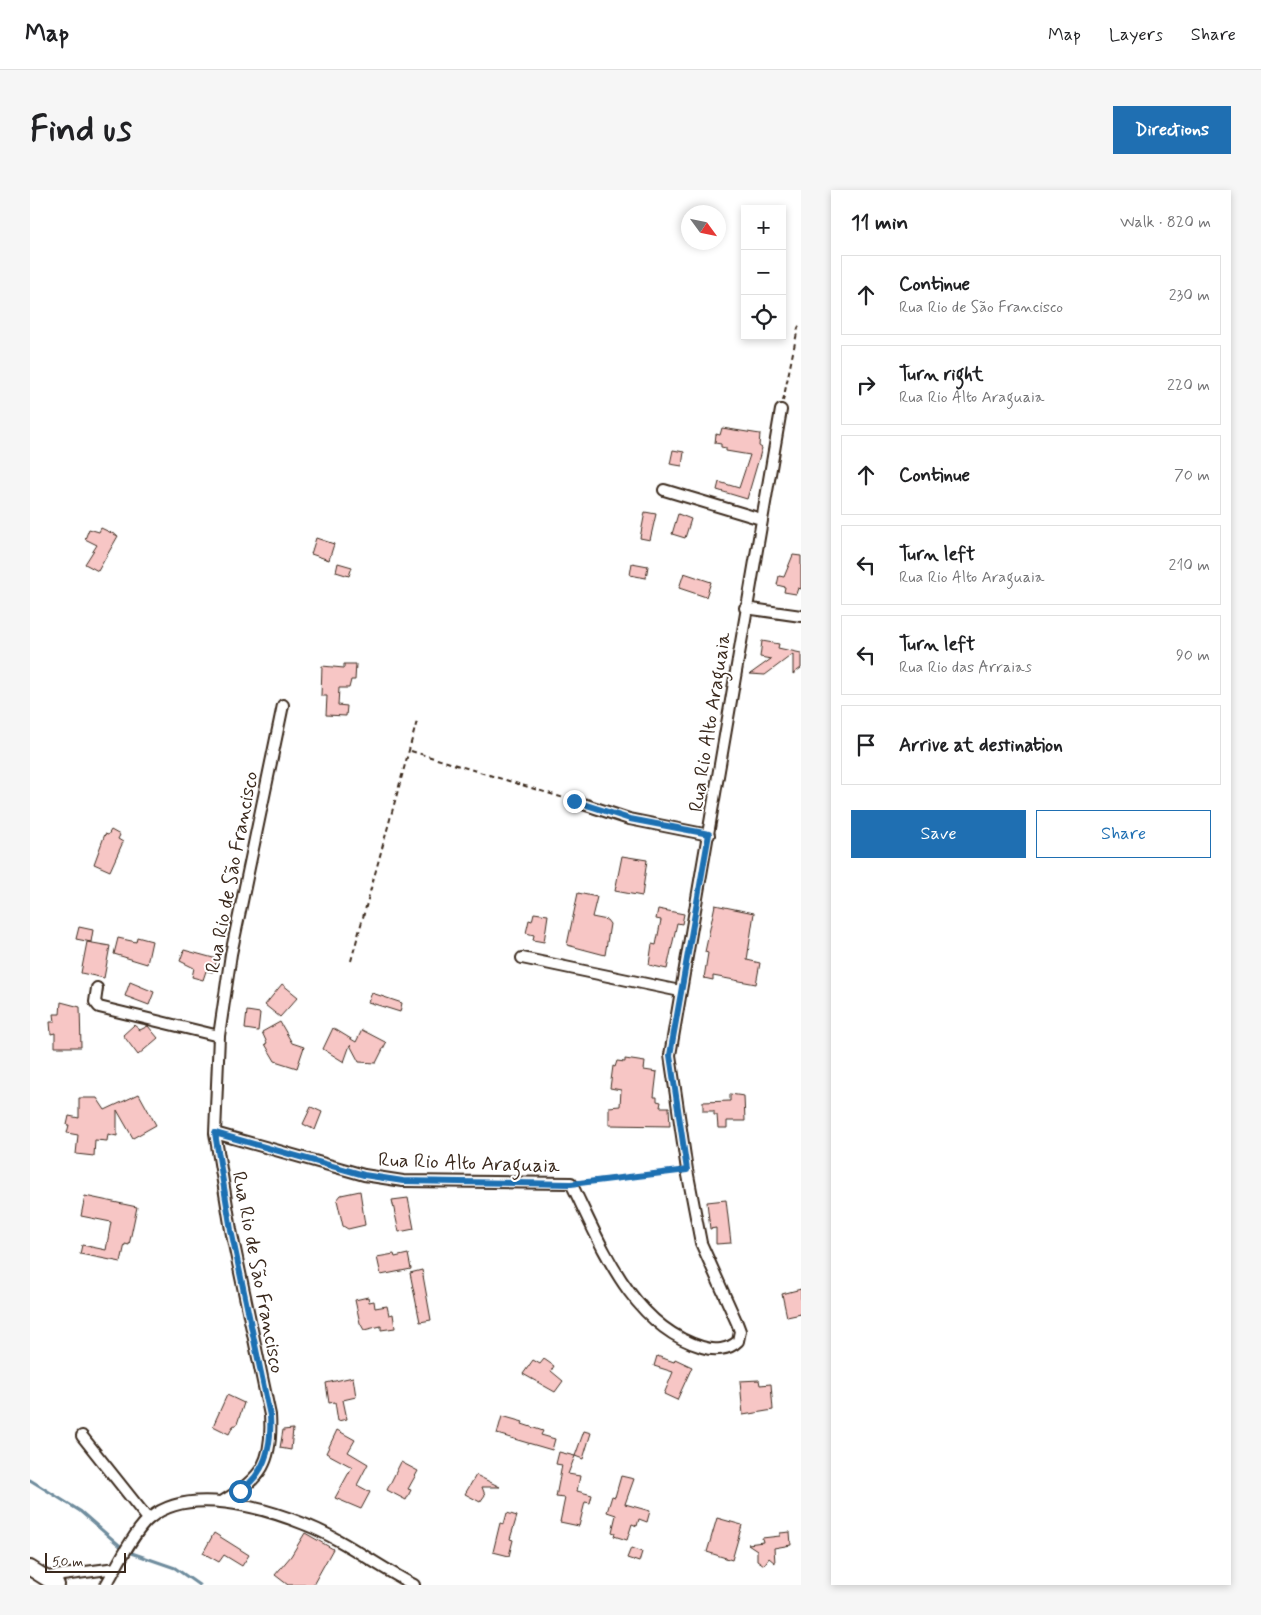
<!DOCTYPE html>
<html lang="en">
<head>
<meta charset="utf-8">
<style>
	body { margin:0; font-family:Mynerve,sans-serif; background:#f6f6f6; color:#202124 }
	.controls { position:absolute; right:15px; top:15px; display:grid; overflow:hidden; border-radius:0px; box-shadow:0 2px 8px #0003 }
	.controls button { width:45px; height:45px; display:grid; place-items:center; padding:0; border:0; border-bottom:1px solid #e0e0e0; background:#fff; color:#202124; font:25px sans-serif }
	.compass { position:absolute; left:651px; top:15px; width:45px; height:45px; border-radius:50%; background:#fff; box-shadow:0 2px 8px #0003; rotate:123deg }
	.scale { position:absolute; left:15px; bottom:12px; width:81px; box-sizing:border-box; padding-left:5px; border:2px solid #3b2a1e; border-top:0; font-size:14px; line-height:18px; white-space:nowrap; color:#3b2a1e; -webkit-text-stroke:4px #fff; paint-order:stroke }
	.stop { position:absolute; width:15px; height:15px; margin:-11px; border:4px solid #1f6fb2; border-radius:50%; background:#fff }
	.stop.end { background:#1f6fb2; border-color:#fff; box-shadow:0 1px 5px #0008 }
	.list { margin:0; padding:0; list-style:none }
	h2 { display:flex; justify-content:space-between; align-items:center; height:65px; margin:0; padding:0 20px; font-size:21px }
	h2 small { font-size:16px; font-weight:400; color:#757577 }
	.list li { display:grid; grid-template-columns:32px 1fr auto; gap:15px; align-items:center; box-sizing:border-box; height:80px; margin:0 10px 10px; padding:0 10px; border:1px solid #e0e0e0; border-radius:0px }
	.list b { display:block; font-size:19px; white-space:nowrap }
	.list p { margin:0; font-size:16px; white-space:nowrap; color:#757577 }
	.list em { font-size:16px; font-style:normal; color:#757577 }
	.actions { display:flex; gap:10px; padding:15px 20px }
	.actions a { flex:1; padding:11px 0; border:1px solid #1f6fb2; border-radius:0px; text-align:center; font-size:18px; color:#1f6fb2 }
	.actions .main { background:#1f6fb2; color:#fff }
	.icon { flex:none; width:28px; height:28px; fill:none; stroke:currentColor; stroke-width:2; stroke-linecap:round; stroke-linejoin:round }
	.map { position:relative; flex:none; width:771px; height:1395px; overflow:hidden; border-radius:0px }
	header { display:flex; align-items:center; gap:30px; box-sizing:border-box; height:70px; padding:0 25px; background:#fff; border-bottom:1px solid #e0e0e0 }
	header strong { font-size:24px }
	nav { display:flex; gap:28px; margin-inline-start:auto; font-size:18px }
	.intro { display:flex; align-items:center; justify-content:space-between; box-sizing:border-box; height:120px; padding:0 30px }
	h1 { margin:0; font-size:35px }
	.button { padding:12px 22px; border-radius:0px; background:#1f6fb2; color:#fff; font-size:18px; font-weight:700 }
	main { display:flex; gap:30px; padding:0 30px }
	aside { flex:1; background:#fff; border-radius:0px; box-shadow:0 2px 8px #0003 }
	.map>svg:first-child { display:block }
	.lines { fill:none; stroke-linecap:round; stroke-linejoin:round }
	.stream { stroke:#6f8d9e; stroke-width:3 }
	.building { fill:#f7c6c5; stroke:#3b2a1e }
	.street-casing { stroke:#3b2a1e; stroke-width:14 }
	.secondary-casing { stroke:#3b2a1e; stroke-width:18 }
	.path { stroke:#3b2a1e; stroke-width:2; stroke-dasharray:5 4; stroke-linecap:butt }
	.street { stroke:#fff; stroke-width:10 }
	.secondary { stroke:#fff; stroke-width:14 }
	.route { stroke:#1f6fb2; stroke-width:6 }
	.labels { text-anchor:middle; stroke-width:4; stroke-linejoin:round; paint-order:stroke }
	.street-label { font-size:20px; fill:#3b2a1e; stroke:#fff }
</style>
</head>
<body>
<header>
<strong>Map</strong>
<nav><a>Map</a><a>Layers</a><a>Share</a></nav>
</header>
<div class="intro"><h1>Find us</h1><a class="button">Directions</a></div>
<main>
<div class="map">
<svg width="771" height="1395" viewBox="0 0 771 1395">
	<rect width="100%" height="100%" fill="#fff"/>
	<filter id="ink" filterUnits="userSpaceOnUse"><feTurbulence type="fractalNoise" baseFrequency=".02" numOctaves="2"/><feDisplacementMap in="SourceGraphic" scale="10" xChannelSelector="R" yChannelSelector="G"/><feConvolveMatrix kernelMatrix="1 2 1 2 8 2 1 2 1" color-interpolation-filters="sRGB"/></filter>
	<g filter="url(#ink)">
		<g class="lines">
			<!-- stream -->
			<path class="stream" d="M0 1290 50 1321 96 1361 145 1378 169 1395"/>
		</g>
		<!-- building -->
		<path class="building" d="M692 238 730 244 729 256 732 258 717 309 687 300 689 292 709 298 720 265 696 261V258L691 257V254L685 253 686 244 690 245Z
			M643 260 654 262 652 276 640 274Z
			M615 322 626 324 620 350 610 348Z
			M648 324 661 329 655 348 642 344Z
			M71 338 88 346 68 381 55 374 67 355 55 349 59 339 69 342Z
			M286 348 304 354 299 370 281 364Z
			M763 365 771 366V399L768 398 766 404 754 402 755 397 747 395 749 386 754 387Z
			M308 373 322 377 319 386 306 382Z
			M602 373 618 376 616 388 600 385Z
			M654 383 681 392 676 407 649 398Z
			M732 451 749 454 748 458 771 463V478L763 484V464L735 485 720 484 741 469 730 467Z
			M314 474H326L325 490H321L319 498H309L308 515 317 516 316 526 296 525 297 506H291L292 476 314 478Z
			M81 640 90 645 88 649 93 652 80 681 64 674 75 644 78 645Z
			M592 666 617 670 612 706 585 701Z
			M548 703 567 707 562 727 577 730 580 734 575 765 537 755Z
			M685 715 724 723 717 770 730 773 726 794 683 786V790L674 788 678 763 675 762Z
			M628 719 654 724 652 734 647 733 637 779 619 775 622 754 626 755 631 730 626 729Z
			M504 723 518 725 514 752 503 750 504 745 496 743 499 730 502 731Z
			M49 737 63 740 61 752 46 749Z
			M107 747 122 751 117 774 84 764 88 748 106 752Z
			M57 752 80 756 74 788 51 783Z
			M154 760 187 769 183 782 176 781 173 790 162 787 164 778 150 771Z
			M100 792 124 802 119 815 95 806Z
			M252 794 268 807 250 827 235 815Z
			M342 803 372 813 370 822 338 812Z
			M31 812 50 817 51 857H25V843L21 844 20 832H25L24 824H30Z
			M217 821 230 823 228 841 215 839Z
			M250 832 262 853 274 857 267 878 245 871 235 854 237 853 232 842Z
			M104 835 110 840 118 836 128 848 108 865 93 845Z
			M303 838 326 852 332 840 355 852 356 853 346 873 329 872 320 855 314 872 293 859Z
			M595 869 615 872 614 880 627 882 624 907H627V911L631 912 630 917H639L640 936 579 935V917L590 916 591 900 580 898 583 876 585 877 587 871 595 872Z
			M109 904 126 935 103 948 87 920V946L78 944 77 951 65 950 64 966 46 964 48 945 37 943 39 935H37L39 926 49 928V908H67L75 920Z
			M700 904 714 906 715 931H697V938H688L687 925H684V921H673V912L700 911Z
			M281 917 292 922 285 940 273 934Z
			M330 1001 335 1035 318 1039 313 1036 307 1010 311 1005Z
			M55 1006 107 1017 99 1055 95 1054 91 1072 50 1064 52 1055 76 1060 81 1032 51 1026Z
			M378 1008 384 1039 369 1042 362 1010Z
			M696 1010 701 1053 686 1054V1038L680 1039 677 1012Z
			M364 1064 365 1067 378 1064 381 1079 351 1085 347 1067Z
			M392 1080 401 1130 390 1132 380 1083Z
			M771 1099V1124L757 1127 752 1104Z
			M338 1107 339 1112 344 1111 345 1118 357 1116 359 1125 363 1124 365 1138 351 1140V1136L334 1140 330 1133 325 1110Z
			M627 1166 644 1172 645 1169 662 1177 647 1210 634 1204 643 1182 624 1176Z
			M514 1169 524 1176 521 1181 533 1191 525 1202 493 1184 503 1170 510 1174Z
			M323 1187 326 1207 313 1210 317 1229 308 1231 305 1212 299 1213 296 1193Z
			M729 1190 730 1195 741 1194 743 1220 713 1225 710 1191Z
			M197 1205 214 1213 207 1234 203 1236 199 1244 183 1236Z
			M472 1226 493 1232 492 1234 513 1241 511 1245 525 1249 522 1260 467 1244Z
			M263 1239 261 1260 250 1258 253 1240Z
			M307 1240 325 1250 318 1262 338 1274 327 1295 340 1302 331 1319 305 1308 322 1277 296 1263Z
			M554 1241 561 1243 553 1269 545 1266Z
			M529 1262 545 1266 538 1284 550 1286 547 1301 562 1305 560 1313 555 1312 549 1336 530 1332 535 1308 526 1307 532 1275 526 1274Z
			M371 1272 388 1281 378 1299 381 1300 376 1310 357 1300Z
			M446 1285 470 1297H452L455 1305 450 1312 435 1304Z
			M591 1286 604 1289 595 1314 620 1321 617 1332 609 1329 607 1336 602 1334 597 1350 584 1346 585 1343 582 1342 586 1325 577 1322 582 1306 585 1307Z
			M477 1323 487 1326 480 1349 483 1350 479 1366 463 1362 470 1333 474 1334Z
			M687 1328 712 1335 702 1370 677 1362Z
			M760 1342 761 1355 744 1358 745 1373 739 1368 734 1375 727 1370V1360L718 1354 733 1352 732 1348 750 1346V1343Z
			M184 1343 219 1365 212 1376 194 1365 189 1372 173 1363Z
			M275 1343 303 1359 283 1395H258L245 1385 261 1366Z
			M601 1358 612 1362 609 1372 597 1368Z"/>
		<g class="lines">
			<defs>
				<path id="street" d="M634 300 731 329
					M715 418 771 426
					M544 611 599 629 679 645
					M492 768 650 801
					M67 798 65 812 69 817 189 846
					M185 943 334 985 373 991 541 993C571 1054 601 1136 672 1157 684 1161 699 1160 708 1151L710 1141 707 1133 671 1053 657 980 640 865 751 220
					M52 1246 118 1329
					M193 1311C232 1288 243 1272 240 1225L201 1040 185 943 189 846 201 764 253 515
					M17 1387 86 1378
					M76 1395C86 1378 105 1339 120 1328 159 1296 231 1317 274 1334 313 1349 347 1376 384 1395"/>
				<path id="secondary" d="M0 1378 27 1395"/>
			</defs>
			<!-- street casing -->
			<use href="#street" class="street-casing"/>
			<!-- secondary casing -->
			<use href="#secondary" class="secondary-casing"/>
			<!-- path -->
			<path class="path" d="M753 211 768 138 771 133
				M381 561 534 608
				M321 771 387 531
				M551 992 646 981"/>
			<!-- street -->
			<use href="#street" class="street"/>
			<!-- secondary -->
			<use href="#secondary" class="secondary"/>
		</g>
	</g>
	<g class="lines" filter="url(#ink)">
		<!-- route -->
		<path class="route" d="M210 1301C236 1283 242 1255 240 1226L201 1040 185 943 334 985 373 991 541 994 657 980 640 865 679 644 600 629 544 611"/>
	</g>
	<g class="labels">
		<!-- street labels -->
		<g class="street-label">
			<text transform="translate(679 532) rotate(-81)" y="7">Rua Rio Alto Araguaia</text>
			<text transform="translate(201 682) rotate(-79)" y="7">Rua Rio de São Francisco</text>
			<text transform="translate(439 972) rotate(2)" y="7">Rua Rio Alto Araguaia</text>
			<text transform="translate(229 1082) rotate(79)" y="7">Rua Rio de São Francisco</text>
		</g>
	</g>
</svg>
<div class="controls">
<button>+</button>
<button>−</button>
<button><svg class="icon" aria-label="locate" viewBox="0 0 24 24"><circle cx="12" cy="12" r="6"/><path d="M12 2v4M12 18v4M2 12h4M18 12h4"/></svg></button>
</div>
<svg class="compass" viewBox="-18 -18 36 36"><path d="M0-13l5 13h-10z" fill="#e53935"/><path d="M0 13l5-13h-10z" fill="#757577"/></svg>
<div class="scale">50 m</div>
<div class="stop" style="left:210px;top:1301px"></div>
<div class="stop end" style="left:544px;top:611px"></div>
</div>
<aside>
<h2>11 min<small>Walk · 820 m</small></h2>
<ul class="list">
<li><svg class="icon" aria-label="ahead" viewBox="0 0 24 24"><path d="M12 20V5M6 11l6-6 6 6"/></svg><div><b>Continue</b><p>Rua Rio de São Francisco</p></div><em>230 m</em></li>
<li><svg class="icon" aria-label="right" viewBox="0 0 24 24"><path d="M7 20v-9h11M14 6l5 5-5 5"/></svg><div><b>Turn right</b><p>Rua Rio Alto Araguaia</p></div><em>220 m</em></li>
<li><svg class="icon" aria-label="ahead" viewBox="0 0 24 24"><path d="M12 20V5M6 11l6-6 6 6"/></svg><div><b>Continue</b></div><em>70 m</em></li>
<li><svg class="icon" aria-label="left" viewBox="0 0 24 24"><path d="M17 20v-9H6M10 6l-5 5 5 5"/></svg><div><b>Turn left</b><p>Rua Rio Alto Araguaia</p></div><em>210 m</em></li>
<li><svg class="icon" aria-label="left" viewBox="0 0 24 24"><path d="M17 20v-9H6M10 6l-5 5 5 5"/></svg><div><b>Turn left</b><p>Rua Rio das Arraias</p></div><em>90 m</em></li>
<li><svg class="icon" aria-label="arrive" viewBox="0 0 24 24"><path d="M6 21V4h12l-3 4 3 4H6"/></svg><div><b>Arrive at destination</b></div></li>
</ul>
<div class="actions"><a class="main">Save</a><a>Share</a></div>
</aside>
</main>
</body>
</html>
